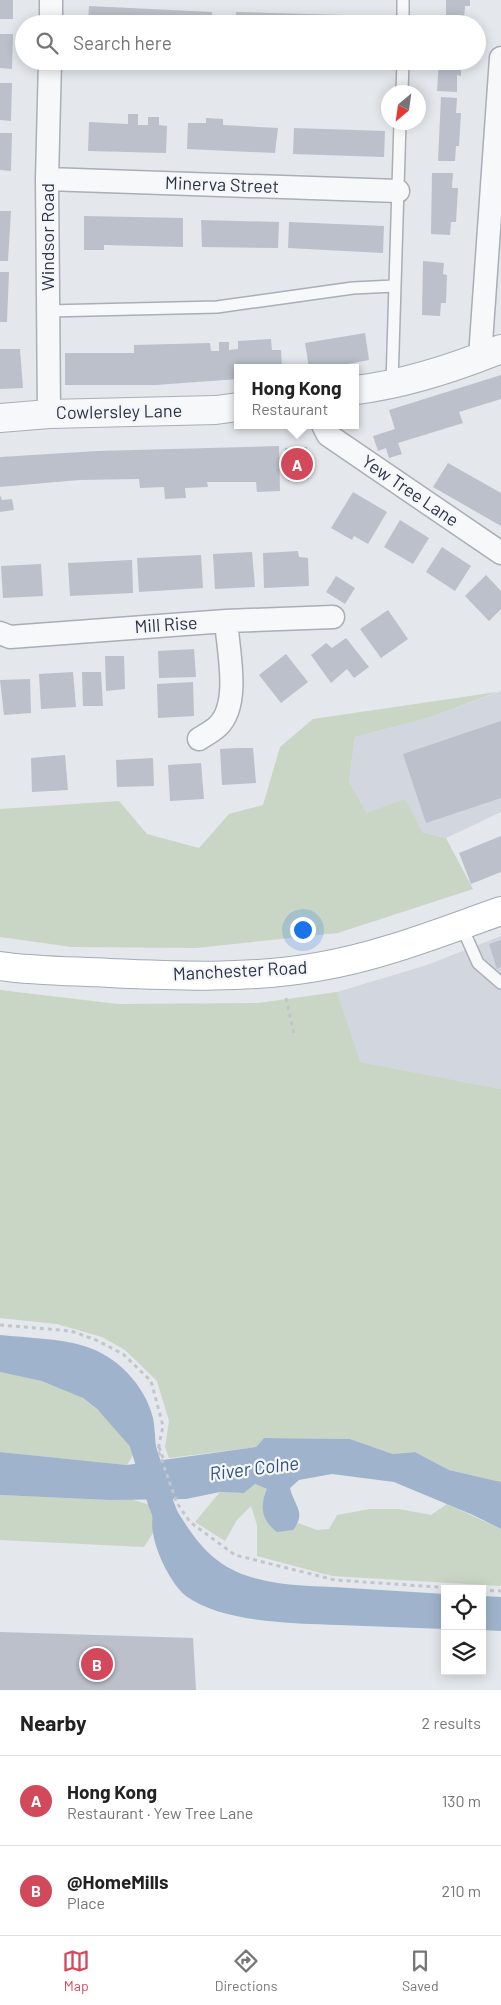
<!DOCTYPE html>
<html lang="en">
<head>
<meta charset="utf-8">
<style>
	body { margin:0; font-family:Barlow,sans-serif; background:#f2f2f2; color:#222 }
	.controls { position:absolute; right:15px; bottom:15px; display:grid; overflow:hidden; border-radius:0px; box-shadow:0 2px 12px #0003 }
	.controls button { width:45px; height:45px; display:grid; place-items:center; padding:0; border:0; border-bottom:1px solid #e0e0e0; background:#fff; color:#222; font:25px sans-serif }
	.compass { position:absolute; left:381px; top:85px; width:45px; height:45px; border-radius:50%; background:#fff; box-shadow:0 2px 12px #0003; rotate:209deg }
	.you { position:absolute; left:302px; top:929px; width:18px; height:18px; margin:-12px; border:4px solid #fff; border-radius:50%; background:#1a73e8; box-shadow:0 0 0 8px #1a73e833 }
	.badge { display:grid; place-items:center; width:32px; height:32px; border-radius:50%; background:#d1495b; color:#fff; font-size:16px; font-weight:700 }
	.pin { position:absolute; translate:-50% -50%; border:2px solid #fff; box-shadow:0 1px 5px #0006 }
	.popup { position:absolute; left:234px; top:364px; width:125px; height:65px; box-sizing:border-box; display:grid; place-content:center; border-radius:0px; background:#fff; filter:drop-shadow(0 1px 4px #0005); font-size:16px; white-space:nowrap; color:#767676 }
	.popup b { font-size:19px; color:#222 }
	.popup::after { content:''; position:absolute; left:50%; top:100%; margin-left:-10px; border:10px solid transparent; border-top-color:#fff }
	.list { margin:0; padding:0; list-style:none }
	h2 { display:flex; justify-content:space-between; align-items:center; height:65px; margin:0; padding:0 20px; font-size:21px }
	h2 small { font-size:16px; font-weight:400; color:#767676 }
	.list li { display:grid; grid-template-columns:32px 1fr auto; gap:15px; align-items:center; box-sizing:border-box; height:90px; padding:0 20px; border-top:1px solid #e0e0e0 }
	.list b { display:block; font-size:19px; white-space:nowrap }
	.list p { margin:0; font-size:16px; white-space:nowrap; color:#767676 }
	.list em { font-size:16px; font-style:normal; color:#767676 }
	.icon { flex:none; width:28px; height:28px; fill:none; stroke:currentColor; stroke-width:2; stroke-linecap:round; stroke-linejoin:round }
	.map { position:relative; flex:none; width:501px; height:1690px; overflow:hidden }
	.search { position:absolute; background:#fff; box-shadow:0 2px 12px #0003; left:15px; right:15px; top:15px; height:55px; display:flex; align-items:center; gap:12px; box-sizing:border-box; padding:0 18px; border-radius:28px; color:#767676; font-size:19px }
	.sheet { height:245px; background:#fff }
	nav { display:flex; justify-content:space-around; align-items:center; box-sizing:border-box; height:70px; border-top:1px solid #e0e0e0; background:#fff; font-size:14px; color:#767676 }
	nav a { display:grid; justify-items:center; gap:2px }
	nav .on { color:#d1495b }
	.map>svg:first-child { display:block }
	.built { fill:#d2d6de }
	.green { fill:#c9d6c5 }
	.water { fill:#9fb4cc }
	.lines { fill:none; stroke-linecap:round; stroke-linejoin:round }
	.canal { stroke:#9fb4cc; stroke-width:25 }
	.building { fill:#bbc0ca }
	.service-casing { stroke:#a9aeb7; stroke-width:14 }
	.minor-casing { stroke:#a9aeb7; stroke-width:25 }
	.tertiary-casing { stroke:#a9aeb7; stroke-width:30 }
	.primary-casing { stroke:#a3abb8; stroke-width:30 }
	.path { stroke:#c2c5cb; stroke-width:3; stroke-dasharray:4 4; stroke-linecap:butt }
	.service { stroke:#f7f8fa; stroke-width:11 }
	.minor { stroke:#f7f8fa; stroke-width:22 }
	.tertiary { stroke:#f7f8fa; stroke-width:28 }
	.primary { stroke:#fff; stroke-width:28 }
	.labels { text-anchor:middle; stroke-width:4.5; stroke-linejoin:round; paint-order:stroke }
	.street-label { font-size:18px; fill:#2b3445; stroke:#f4f6f9 }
	.water-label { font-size:19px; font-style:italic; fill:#34527a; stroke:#f4f6f9 }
</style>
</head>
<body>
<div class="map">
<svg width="501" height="1690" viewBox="0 0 501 1690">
	<rect width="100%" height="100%" fill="#e4e7ec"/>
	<!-- built -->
	<path class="built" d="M501 691V812L446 838 422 832 367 813 349 782 355 737 431 717Z
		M501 936V1089L359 1062 337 992 427 965Z"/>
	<!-- green -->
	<path class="green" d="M497 692 431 717 355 737 349 782 367 813 405 799 422 832 446 838 473 889 338 933 196 948 72 947 0 937V809L119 801 147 834 199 848 229 814 263 805 280 747 313 719Z
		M0 990 118 1004 258 1003 337 992 360 1062 501 1089V1482L449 1470 415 1452 393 1454 350 1439 264 1438 256 1447 169 1458 165 1447 169 1421 157 1381 125 1350 102 1337 57 1324 0 1318Z
		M0 1372C26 1376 63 1383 84 1399 104 1414 120 1434 135 1452L127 1465 0 1452Z
		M255 1484 267 1489 292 1530 298 1523 317 1530 329 1529 337 1515 370 1509H399L431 1515 447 1504 501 1529V1586L332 1576 257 1556V1525L251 1506 237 1520 225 1541 195 1522 220 1492 244 1493Z
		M0 1495 109 1500 131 1499 153 1506V1533L144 1547 0 1540Z"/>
	<!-- water -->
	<path class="water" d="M0 1335C27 1338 58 1338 84 1346 116 1355 145 1385 153 1418 155 1428 155 1439 156 1449L146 1454 135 1452 97 1409 83 1398 42 1381 0 1372Z
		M264 1438 350 1439 393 1454 415 1452 449 1470 501 1482V1529L473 1515 394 1482 332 1474 299 1480 290 1488C294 1506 307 1512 293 1530L277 1532C262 1521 259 1507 267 1489L255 1484 244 1493 220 1492 186 1499 109 1500 0 1495V1452L127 1465 256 1447Z
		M160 1501 172 1503C185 1523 197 1545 217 1560 253 1588 306 1585 349 1588 381 1590 413 1592 445 1594V1629C409 1628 374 1626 338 1625 295 1623 222 1623 186 1596 171 1584 156 1553 153 1533 151 1525 153 1515 153 1506Z
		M482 1596 501 1597V1631L482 1630Z"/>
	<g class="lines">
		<!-- canal -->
		<path class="canal" d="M135 1421 160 1501 172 1532"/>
	</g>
	<!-- building -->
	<path class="building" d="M0 0H13V19H0Z
		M446 0H470V6H465L464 20 446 19Z
		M89 6 212 12V24H88Z
		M236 12 379 16 378 24H236Z
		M0 34H13L12 69 0 68Z
		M439 61H461V76L457 75V92L437 91Z
		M0 83H12L11 121 0 120Z
		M441 97 457 98 456 113H461L459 146H456L455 161H438Z
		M128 114H138V125H148V117H159V125L167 126 166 153 88 151 89 122 128 124Z
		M206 118 223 119V125L278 128 275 153 187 149 188 123H206Z
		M294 128 385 131 384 157 293 154Z
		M0 133H12L11 171 0 170Z
		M432 173H453L452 188H458L456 222H451L450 235 431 234Z
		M0 211H11L8 261H0Z
		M84 216 183 218V247L104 245V250H84Z
		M201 220 279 222 278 248 202 247Z
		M289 222 384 226 383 253 288 248Z
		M423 261 444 263 443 274 447 275 446 303H441L440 316 422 315Z
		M0 272H9L7 322H0Z
		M365 333 369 360 325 368H309L305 343Z
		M271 339 272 350H281L282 368H238V379L156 385H65V353H134V345L210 343 211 351H219V342H229V350L238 349V341Z
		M0 349H20L23 388 0 389Z
		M501 375V399L459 412 463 423 398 443 402 454 389 458 386 448 378 451 373 436 395 429 389 410Z
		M279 446 280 491 257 492 256 482H207L208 487 185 488 186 498 165 499 164 487 140 488 139 479 79 480 0 487V457L97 451Z
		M307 447 309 479 288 481 285 448Z
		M448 463 501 493V526L433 487Z
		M353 492 387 512 368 544 354 536 352 540 331 528Z
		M0 495 2 500 12 499 14 510 0 512Z
		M400 520 429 538 413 564 384 547Z
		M442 547 471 566 455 591 426 572Z
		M298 551 299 557 308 558 309 586 264 588 263 553Z
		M252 552 255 587 215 589 213 554Z
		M201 555 203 588 139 592 137 558Z
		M132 560 133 593 70 596 68 563Z
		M41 564 43 596 3 598 1 566Z
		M486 575 501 591V609L489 621 465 596Z
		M336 576 355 588 345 604 326 592Z
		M388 610 408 639 381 658 360 629Z
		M346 638 369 667 354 678 347 669 331 683 311 655 326 643 332 648Z
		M194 649 196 677 159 678 158 651Z
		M286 654 308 682 281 703 259 675Z
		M105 656H124L125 689 106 691Z
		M73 672 76 707 41 709 39 674Z
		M82 672H101L103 706H83Z
		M30 679 31 713 4 715 0 680Z
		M193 682 194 716 158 718 157 684Z
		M501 721V798L426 823 403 754Z
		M237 748H253L256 783 222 785 220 749Z
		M65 755 68 790 32 792 31 758Z
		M153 758 154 786 117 787 116 760Z
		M201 763 204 799 170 801 168 765Z
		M501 836V872L471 884 459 853Z
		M501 940V967L497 969 489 944Z
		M0 1632 193 1638 196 1690H0Z"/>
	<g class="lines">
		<defs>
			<path id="service" d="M403 24V0
				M402 92 403 61
				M48 311 217 307 353 288 394 286
				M392 383 400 122
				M461 925 478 963 501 983"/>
			<path id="minor" d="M51 24V0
				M47 179 398 191
				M480 357 501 58
				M49 414 47 179 50 61
				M323 425 328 435 501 553
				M0 633 10 637 226 621 333 617
				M199 739C205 735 213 731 218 726 241 704 228 650 226 621"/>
			<path id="tertiary" d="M356 390C405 384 454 368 501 349
				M0 418 49 414 216 410 238 407"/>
			<path id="primary" d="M0 966C36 971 73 971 109 973 178 976 249 979 317 967 379 957 441 932 501 911"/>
		</defs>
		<!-- service casing -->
		<use href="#service" class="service-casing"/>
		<!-- minor casing -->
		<use href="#minor" class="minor-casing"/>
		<!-- tertiary casing -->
		<use href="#tertiary" class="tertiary-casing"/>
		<!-- primary casing -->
		<use href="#primary" class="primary-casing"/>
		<!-- path -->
		<path class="path" d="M286 998 294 1034
			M0 1325 71 1331 96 1340 123 1354 151 1381 163 1426 158 1450 177 1503 190 1522 235 1555 335 1580 467 1589
			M159 1447 163 1458
			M482 1590 501 1591"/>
		<!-- service -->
		<use href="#service" class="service"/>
		<!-- minor -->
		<use href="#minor" class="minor"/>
		<!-- tertiary -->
		<use href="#tertiary" class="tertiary"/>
		<!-- primary -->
		<use href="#primary" class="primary"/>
	</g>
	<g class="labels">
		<!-- street labels -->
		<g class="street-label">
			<text transform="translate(222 185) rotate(2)" y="6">Minerva Street</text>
			<text transform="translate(48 237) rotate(-90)" y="6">Windsor Road</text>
			<text transform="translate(119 412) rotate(-1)" y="6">Cowlersley Lane</text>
			<text transform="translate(410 491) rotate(34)" y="6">Yew Tree Lane</text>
			<text transform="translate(166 625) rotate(-4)" y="6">Mill Rise</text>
			<text transform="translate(240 971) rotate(-3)" y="6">Manchester Road</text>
		</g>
		<!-- water labels -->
		<g class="water-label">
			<text transform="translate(254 1468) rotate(-7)" y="7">River Colne</text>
		</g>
	</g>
</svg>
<div class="controls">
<button><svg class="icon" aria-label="locate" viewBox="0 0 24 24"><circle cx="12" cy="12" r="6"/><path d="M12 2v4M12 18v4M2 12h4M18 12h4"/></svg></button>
<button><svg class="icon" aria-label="layers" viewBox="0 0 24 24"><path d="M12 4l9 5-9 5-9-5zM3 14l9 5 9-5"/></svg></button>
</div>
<svg class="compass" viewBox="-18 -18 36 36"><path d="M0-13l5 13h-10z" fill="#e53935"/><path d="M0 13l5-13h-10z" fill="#767676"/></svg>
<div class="you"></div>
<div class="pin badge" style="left:297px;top:464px">A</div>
<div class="popup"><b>Hong Kong</b>Restaurant</div>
<div class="pin badge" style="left:97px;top:1664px">B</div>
<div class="search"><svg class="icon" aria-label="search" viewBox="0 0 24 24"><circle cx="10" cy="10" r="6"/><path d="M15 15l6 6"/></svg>Search here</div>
</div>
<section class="sheet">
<h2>Nearby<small>2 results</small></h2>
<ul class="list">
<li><span class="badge">A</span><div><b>Hong Kong</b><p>Restaurant · Yew Tree Lane</p></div><em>130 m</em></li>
<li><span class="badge">B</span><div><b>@HomeMills</b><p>Place</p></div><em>210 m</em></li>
</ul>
</section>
<nav>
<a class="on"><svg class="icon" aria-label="map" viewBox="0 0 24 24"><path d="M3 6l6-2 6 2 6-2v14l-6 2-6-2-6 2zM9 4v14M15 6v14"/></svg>Map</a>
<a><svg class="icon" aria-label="directions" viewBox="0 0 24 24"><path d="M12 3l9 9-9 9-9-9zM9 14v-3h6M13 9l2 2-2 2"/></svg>Directions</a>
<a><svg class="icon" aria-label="saved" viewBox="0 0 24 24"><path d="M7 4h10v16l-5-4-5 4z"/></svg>Saved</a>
</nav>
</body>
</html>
